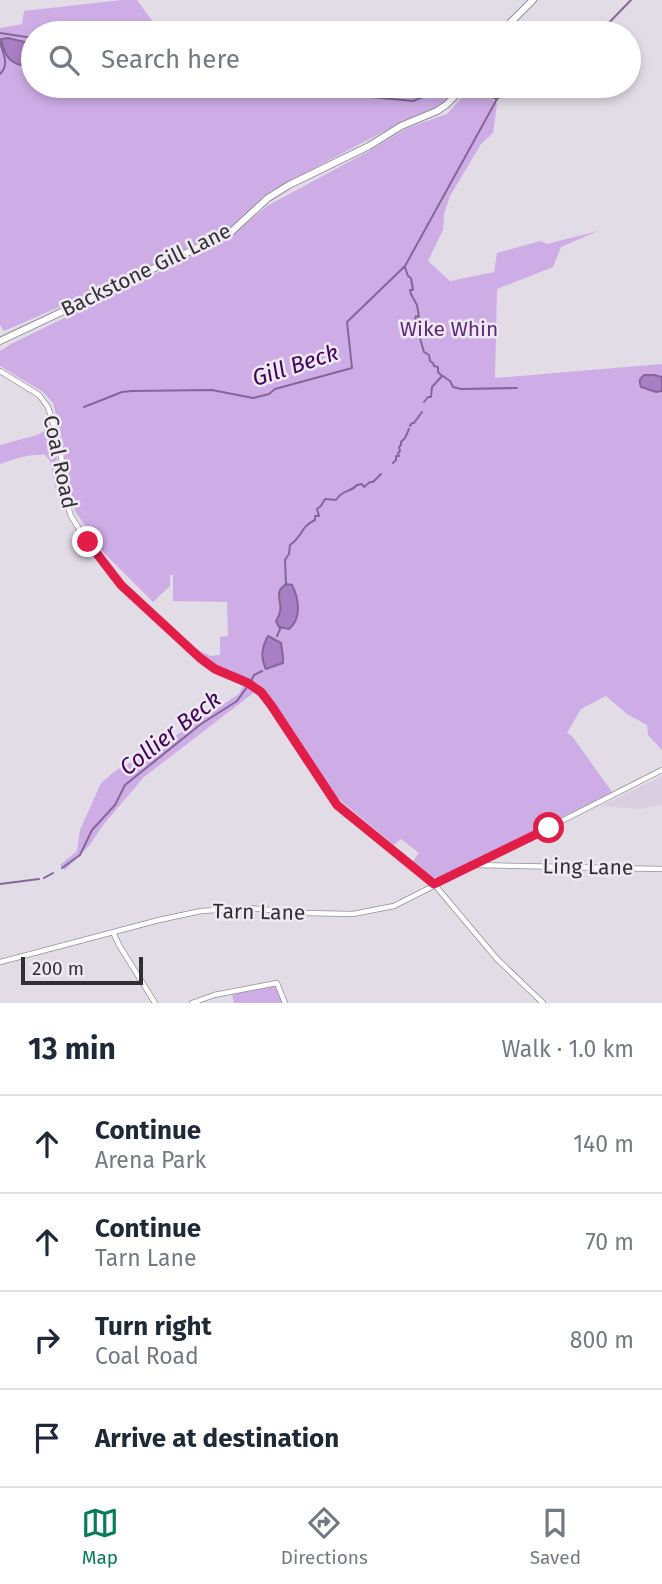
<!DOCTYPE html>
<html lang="en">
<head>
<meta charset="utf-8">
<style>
	body { margin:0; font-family:"Fira Sans",sans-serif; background:#f2f2f3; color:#1f2937 }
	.scale { position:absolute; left:21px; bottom:18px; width:122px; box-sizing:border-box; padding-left:7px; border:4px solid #322f33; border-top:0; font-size:19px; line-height:24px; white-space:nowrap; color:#322f33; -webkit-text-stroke:5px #efe9f4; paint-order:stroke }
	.stop { position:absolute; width:21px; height:21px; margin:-16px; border:5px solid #e11d48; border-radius:50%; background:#fff }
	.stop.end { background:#e11d48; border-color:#fff; box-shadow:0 2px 7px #0008 }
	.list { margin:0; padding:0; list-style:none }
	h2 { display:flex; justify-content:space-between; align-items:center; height:91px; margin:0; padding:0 28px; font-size:30px }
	h2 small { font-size:23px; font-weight:400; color:#747a83 }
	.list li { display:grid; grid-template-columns:46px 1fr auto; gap:21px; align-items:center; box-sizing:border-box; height:98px; padding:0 28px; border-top:2px solid #e0e1e3 }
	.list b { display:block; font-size:26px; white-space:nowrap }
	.list p { margin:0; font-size:23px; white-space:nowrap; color:#747a83 }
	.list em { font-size:23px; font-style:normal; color:#747a83 }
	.icon { flex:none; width:38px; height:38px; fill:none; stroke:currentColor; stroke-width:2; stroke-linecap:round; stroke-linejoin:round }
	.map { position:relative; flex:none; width:662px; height:1003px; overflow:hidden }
	.search { position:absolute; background:#fff; box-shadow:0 4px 10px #0003; left:21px; right:21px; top:21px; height:77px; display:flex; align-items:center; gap:18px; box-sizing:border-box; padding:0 24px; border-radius:38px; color:#747a83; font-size:26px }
	.sheet { height:483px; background:#fff }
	nav { display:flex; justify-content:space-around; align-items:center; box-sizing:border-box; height:98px; border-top:2px solid #e0e1e3; background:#fff; font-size:19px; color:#747a83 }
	nav a { display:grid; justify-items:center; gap:4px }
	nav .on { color:#067c59 }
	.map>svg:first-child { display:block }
	.built { fill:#d9cfe1 }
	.green { fill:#ceade7 }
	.water { fill:#a87ec4; stroke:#856698; stroke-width:2 }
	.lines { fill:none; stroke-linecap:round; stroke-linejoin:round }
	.stream { stroke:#856698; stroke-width:2 }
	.street-casing { stroke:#948e98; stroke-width:6 }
	.secondary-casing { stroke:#948e98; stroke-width:8 }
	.street { stroke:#fff; stroke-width:4.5 }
	.secondary { stroke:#fff; stroke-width:6 }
	.route { stroke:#e11d48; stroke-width:9 }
	.labels { text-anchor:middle; stroke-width:5; stroke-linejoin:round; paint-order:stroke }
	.street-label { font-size:21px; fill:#322f33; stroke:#efe9f4 }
	.park-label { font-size:21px; fill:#5f297e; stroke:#efe9f4 }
	.water-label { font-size:23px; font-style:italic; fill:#41035d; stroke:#efe9f4 }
</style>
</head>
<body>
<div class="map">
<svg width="662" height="1003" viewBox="0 0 662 1003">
	<rect width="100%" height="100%" fill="#e2dce7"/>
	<!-- built -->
	<path class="built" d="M662 776V804L641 809 601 806Z"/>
	<!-- green -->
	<path class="green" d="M122 0H137L161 33H33V86H462L439 109 398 124 269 192 232 226 135 274 4 331 0 325V28L22 24 24 11Z
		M465 94H488L497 104 493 133 481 144 450 196 444 214 443 230 428 261 450 281 494 272 497 253 540 241 547 244 598 231 561 247 553 267 497 289 495 378 662 364V750L648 735 647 725 627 714 606 696 581 709 567 733 572 736 612 792 443 877H433L413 861 419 853 401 839 394 845 335 796 271 698 253 681 217 666 191 646 210 656 220 655V637L228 636 227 602 173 601V575H170V586L153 602 103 552 75 511 66 476 64 447 53 403 43 392 0 366V351L11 344 230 237 267 206 371 150 407 128 447 114Z
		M50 428 57 451 56 490 50 461 45 455C28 454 15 459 0 464V445L37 435Z
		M244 684 256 691 144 777 103 825 89 846 65 870 60 865 77 851 80 830 101 783 115 771 149 753 239 694Z
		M275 986 283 1003H234L232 993Z"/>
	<!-- water -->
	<path class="water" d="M8 38 33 44V63L28 65V63L25 61 21 65C7 62 4 52 1 39Z
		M644 375H654L662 377V391L656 392 641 387C639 381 639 379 644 375Z
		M286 584 292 585C299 599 302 618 289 629L279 627 276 621C288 603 270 595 286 584Z
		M268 636 281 643 283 657V663L266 669C260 657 262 647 268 636Z"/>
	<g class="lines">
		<!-- stream -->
		<path class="stream" d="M0 33 33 38
			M599 33 631 0
			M0 42C3 54 10 64 0 74
			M338 86 371 97 413 101 450 86
			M471 86 496 99
			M405 267 408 276 411 278 413 290H410L411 294 417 305 419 317 416 316 415 319 421 321 418 326 423 329V333L419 335 424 352 429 355 430 361 433 363 434 366 438 367V372L442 376 432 387 431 397H428L424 402
			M443 376 450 381 453 387 461 389 517 388
			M84 407 122 392 132 391 212 390 253 398 269 394 275 389 352 368 347 322 405 266 497 99 516 86
			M410 426 412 423H414L422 412
			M393 463 396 460V456H399L398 453 400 451 399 447 401 445V442L405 438 409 429
			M286 585 285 560 289 554 290 545C303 536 300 527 315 520V516H319L317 509 321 506 325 499 336 500C343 489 350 493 357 485L362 484 364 487 370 482H373L381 474
			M277 636 281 627
			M251 681 254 675 262 671
			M62 868 80 855 92 830 115 805 125 785 201 724 237 701 247 687
			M44 878 53 873
			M0 884 39 879"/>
		<defs>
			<path id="street" d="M0 371 39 395 48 407 61 449 63 491 71 516 88 543 121 585 200 658 215 669 248 683 261 692 271 705 337 805 434 884 497 959 543 1003
				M473 865 662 869
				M113 932 119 945 155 1003
				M0 962 159 920 201 911 249 908 304 913 353 914 394 906 662 770
				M192 1003 214 995 277 983 285 1003"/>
			<path id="secondary" d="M500 33 533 0
				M0 341 231 232 268 198 289 185 369 146 401 126 437 111 446 105 465 86"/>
		</defs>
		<!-- street casing -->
		<use href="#street" class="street-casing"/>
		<!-- secondary casing -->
		<use href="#secondary" class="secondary-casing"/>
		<!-- street -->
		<use href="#street" class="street"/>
		<!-- secondary -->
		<use href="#secondary" class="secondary"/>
	</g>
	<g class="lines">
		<!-- route -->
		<path class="route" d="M88 542 121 585 200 658 215 669 248 683 261 692 271 705 337 805 434 884 549 828"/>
	</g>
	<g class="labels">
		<!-- street labels -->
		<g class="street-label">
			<text transform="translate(146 270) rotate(-26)" y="7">Backstone Gill Lane</text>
			<text transform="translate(60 462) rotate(78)" y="7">Coal Road</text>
			<text transform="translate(588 867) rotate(1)" y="7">Ling Lane</text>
			<text transform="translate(259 912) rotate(1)" y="7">Tarn Lane</text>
		</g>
		<!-- park labels -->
		<g class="park-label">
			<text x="449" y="336">Wike Whin</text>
		</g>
		<!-- water labels -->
		<g class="water-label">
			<text transform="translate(295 365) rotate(-18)" y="8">Gill Beck</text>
			<text transform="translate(170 733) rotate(-38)" y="8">Collier Beck</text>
		</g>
	</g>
</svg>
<div class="scale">200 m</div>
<div class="stop" style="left:549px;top:828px"></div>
<div class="stop end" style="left:88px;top:542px"></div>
<div class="search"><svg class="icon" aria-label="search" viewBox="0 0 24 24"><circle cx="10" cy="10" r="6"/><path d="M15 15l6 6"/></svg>Search here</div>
</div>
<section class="sheet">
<h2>13 min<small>Walk · 1.0 km</small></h2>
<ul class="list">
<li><svg class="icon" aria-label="ahead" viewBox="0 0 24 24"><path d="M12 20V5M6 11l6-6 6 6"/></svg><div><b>Continue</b><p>Arena Park</p></div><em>140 m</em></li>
<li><svg class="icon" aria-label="ahead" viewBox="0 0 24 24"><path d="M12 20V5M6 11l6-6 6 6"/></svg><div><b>Continue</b><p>Tarn Lane</p></div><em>70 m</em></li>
<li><svg class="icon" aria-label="right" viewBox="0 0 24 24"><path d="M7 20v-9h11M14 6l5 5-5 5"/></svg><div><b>Turn right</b><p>Coal Road</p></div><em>800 m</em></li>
<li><svg class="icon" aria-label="arrive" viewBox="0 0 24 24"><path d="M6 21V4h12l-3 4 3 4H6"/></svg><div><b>Arrive at destination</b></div></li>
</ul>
</section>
<nav>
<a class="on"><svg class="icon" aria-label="map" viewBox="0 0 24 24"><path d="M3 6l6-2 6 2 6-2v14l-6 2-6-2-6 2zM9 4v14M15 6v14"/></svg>Map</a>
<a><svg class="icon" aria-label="directions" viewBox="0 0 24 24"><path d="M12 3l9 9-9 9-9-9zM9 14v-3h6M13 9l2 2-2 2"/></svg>Directions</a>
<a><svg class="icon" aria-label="saved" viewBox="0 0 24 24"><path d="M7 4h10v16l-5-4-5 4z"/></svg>Saved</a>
</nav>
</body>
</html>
